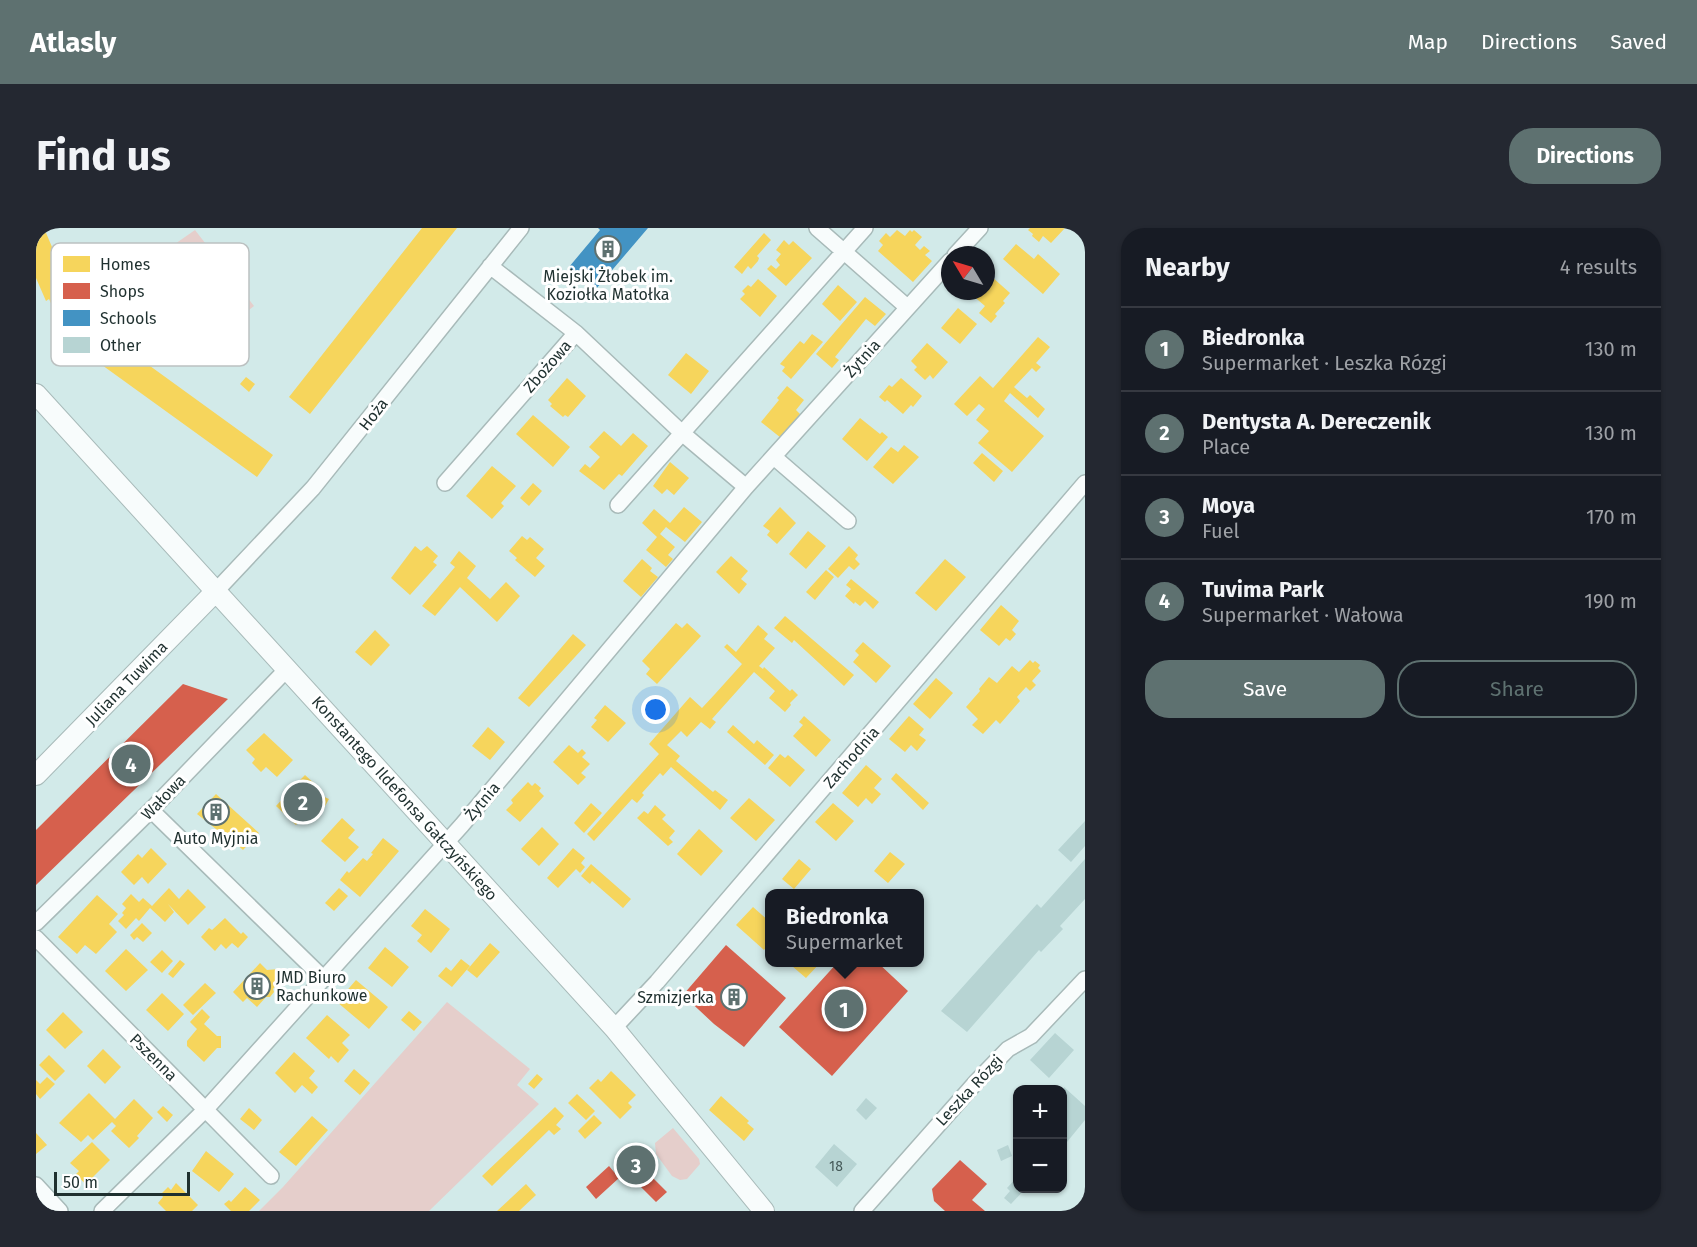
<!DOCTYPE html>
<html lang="en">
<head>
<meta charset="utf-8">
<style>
	body { margin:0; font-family:"Fira Sans",sans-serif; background:#242831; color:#f1f3f6 }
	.controls { position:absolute; right:18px; bottom:18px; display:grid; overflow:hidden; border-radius:12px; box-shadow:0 2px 4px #0004 }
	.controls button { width:54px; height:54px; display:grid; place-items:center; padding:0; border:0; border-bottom:2px solid #363941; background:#171b24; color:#f1f3f6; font:30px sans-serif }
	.compass { position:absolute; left:905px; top:18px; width:54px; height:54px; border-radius:50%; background:#171b24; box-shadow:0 2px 4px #0004; rotate:308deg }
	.scale { position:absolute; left:18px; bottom:15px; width:136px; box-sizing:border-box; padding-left:6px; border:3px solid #1f302f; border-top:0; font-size:16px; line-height:21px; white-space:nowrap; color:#1f302f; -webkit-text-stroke:4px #fff; paint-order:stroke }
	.you { position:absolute; left:620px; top:482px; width:21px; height:21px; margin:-15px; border:4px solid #fff; border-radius:50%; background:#1a73e8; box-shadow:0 0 0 9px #1a73e833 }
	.badge { display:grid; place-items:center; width:39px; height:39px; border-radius:50%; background:#5e7170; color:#fff; font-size:20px; font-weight:700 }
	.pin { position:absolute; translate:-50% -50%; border:3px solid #fff; box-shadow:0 2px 6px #0006 }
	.popup { position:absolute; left:729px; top:661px; width:159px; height:78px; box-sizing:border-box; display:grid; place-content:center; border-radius:12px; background:#171b24; filter:drop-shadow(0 2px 4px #0005); font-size:20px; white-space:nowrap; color:#9ea1a6 }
	.popup b { font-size:22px; color:#f1f3f6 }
	.popup::after { content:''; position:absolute; left:50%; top:100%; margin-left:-12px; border:12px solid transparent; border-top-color:#171b24 }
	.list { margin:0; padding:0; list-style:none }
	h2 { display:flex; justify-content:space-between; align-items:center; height:78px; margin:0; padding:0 24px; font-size:26px }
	h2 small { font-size:20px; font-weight:400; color:#9ea1a6 }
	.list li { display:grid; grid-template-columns:39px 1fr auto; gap:18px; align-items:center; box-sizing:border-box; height:84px; padding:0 24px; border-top:2px solid #363941 }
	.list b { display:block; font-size:22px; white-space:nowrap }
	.list p { margin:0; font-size:20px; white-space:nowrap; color:#9ea1a6 }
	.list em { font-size:20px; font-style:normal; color:#9ea1a6 }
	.actions { display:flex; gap:12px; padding:18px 24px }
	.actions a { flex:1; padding:14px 0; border:2px solid #5e7170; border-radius:24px; text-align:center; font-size:21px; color:#5e7170 }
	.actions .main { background:#5e7170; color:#fff }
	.map { position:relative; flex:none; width:1049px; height:983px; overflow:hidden; border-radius:24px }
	header { display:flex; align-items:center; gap:36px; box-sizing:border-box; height:84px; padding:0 30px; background:#5e7170; color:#fff }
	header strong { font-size:28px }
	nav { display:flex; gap:33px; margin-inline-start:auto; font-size:21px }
	.intro { display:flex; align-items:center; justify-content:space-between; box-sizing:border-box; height:144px; padding:0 36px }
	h1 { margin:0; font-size:42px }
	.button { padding:15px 27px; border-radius:24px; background:#5e7170; color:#fff; font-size:21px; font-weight:700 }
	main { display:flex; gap:36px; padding:0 36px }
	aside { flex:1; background:#171b24; border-radius:24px; box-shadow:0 2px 4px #0004 }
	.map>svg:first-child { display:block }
	.green { fill:#e5cecb }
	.homes { fill:#f6d55c }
	.shops { fill:#d6604d }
	.schools { fill:#4393c3 }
	.building { fill:#b7d4d3 }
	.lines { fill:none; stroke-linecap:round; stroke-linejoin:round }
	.minor-casing { stroke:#a8bab9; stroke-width:18 }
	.tertiary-casing { stroke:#a8bab9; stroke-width:22 }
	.minor { stroke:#f8fcfc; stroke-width:15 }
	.tertiary { stroke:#f8fcfc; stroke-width:20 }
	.labels { text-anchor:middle; stroke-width:6; stroke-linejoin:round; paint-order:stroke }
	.number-label { font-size:14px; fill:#465a59 }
	.poi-label { font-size:16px; fill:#1f302f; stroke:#fff }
	.street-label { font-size:16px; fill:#1f302f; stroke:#fff }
	.key { fill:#fff; stroke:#bcc1c1; stroke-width:1.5 }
	.key-label { font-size:16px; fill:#1f302f }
</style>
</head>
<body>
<header>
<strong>Atlasly</strong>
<nav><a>Map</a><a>Directions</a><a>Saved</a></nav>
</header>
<div class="intro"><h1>Find us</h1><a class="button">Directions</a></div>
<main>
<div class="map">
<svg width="1049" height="983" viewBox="0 0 1049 983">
	<rect width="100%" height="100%" fill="#d2eae9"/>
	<!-- green -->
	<path class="green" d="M159 2 218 78 176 111 148 74 114 100 83 55Z
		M411 774 494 841 481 857 503 876 393 983H223L247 959Z
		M637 900 663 931 664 936 651 951 644 952 636 948 620 926 619 915Z"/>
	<!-- homes -->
	<path class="homes" d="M0 0H8L45 88 237 227 221 249 41 119 43 117 17 101 20 96 15 85 19 84 13 71 10 73 0 50Z
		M386 0H421L274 186 253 169Z
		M994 0H1029L1015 15 1007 8 1003 14 996 8 997 6 992 2Z
		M861 2 869 8 874 2 876 4 878 2 886 9 879 17 884 22 888 18 894 23 889 27 896 33 877 54 842 23 847 17 843 13 850 5 854 9Z
		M728 5 735 12 721 28 723 30 722 33 715 41 712 38 706 46 698 39Z
		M748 12 753 17 757 13 776 30 750 58 731 41 735 37 740 41 744 37 740 32 745 26 740 22Z
		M980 16 998 31 1002 26 1024 46 1007 66 967 31Z
		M956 49 974 65 967 73 969 75 959 86 961 88 955 95 943 85 949 78 935 66 937 63H950V56Z
		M722 51 741 68 724 89 704 71 709 66 706 63 712 57 715 59Z
		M802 57 821 74 804 93 786 76Z
		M829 69 850 86 839 98 830 91 799 129 803 132 796 140 780 126Z
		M922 80 941 96 924 116 905 100Z
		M776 106 787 114 755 151 746 143 749 139 744 136 764 113 768 116Z
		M1002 109 1014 119 1000 135 1005 139 1000 144 996 140 978 159 991 170 994 167 1009 181 1002 190 974 165 968 173 1008 208 976 244 942 215 953 203 940 192 949 181 943 176 931 188 918 176 944 148 957 160Z
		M891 115 912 134 897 151 894 147 889 152 878 142 881 139 875 133Z
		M650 125 673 143 655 166 632 147Z
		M210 149 219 156 213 164 204 156Z
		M531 150 550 168 532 189 529 187 527 189 514 178 516 176 512 172Z
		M865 150 886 168 877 179 875 177 867 186 851 172 849 174 843 169 853 157 856 159Z
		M751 158 768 172 760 182 764 186 745 210 725 194 743 172 741 170Z
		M497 187 534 219 517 239 480 206Z
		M824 190 844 206 846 204 852 209 831 233 806 211Z
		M568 203 585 218 597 205 612 218 586 248 583 246 568 262 543 243 549 236 554 240 564 229 553 219Z
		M868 217 883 229 857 256 837 239 855 219 862 224Z
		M946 225 967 243 958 254 937 235Z
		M634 234 653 250 638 267 631 261 626 266 617 258Z
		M456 238 480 258 465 275 468 278 456 291 430 268Z
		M497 255 506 263 493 278 484 270Z
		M648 279 666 294 649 314 630 299 624 306 639 319 632 327 637 331 630 339 610 322 621 309 606 295 618 281 634 295Z
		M744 279 760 295 741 316 731 307 734 303 727 298Z
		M772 303 790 318 770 341 753 326Z
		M486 308 491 312 494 309 508 321 500 330 509 338 499 349 479 332 481 330 473 323Z
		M379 318 385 323 391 318 402 328 397 334 401 337 374 367 355 350Z
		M813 318 822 327 819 331 824 336 818 342 813 338 802 350 792 341Z
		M423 323 440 338 431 350 454 371 470 354 484 368 461 394 424 359 399 388 386 378 419 339 414 335Z
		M695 328 712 343 705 351 711 356 703 366 680 344Z
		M606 331 616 340 614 343 622 349 605 369 587 353Z
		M909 331 930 349 900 383 879 365Z
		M790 342 798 349 779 372 770 364Z
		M815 351 843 374 837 381 829 373 824 378 819 374 818 376 809 368 815 361 810 357Z
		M965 377 983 393 976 402 980 406 974 413 970 410 963 418 944 402Z
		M749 388 818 447 808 458 758 412 756 415 738 400Z
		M640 395 646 400 651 395 665 408 621 456 610 446 614 441 606 433Z
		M722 397 732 406 728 411 739 420 723 438 727 441 728 439 754 463 756 461 762 467 754 475 755 477 749 484 733 470 739 463 718 444 676 491 680 494 674 501 665 494 651 509 645 503 631 517 644 528 640 533 677 564 679 562 692 572 684 582 635 539 627 548 624 545 606 565 608 567 601 575 596 571 558 613 551 606 623 526 613 516 654 469 666 480 679 466 706 436 688 419 691 416 700 424Z
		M339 402 354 417 335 438 319 424Z
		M537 406 550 417 493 479 482 470Z
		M827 414 855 438 840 455 817 434 823 427 819 423Z
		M994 432 997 435 999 433 1004 437 1002 440 1005 443 996 453 1000 457 994 463 990 459 981 469 984 473 964 496 960 492 947 506 936 497 942 491 930 479 944 463 943 461 953 449 961 455 976 438 983 444Z
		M900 450 917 465 894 491 877 476Z
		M569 477 590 495 572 514 555 499 561 492 558 490Z
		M768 488 795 512 780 529 757 508 767 497 763 494Z
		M873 488 888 501 883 507 890 512 881 523 875 517 869 524 853 511Z
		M697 497 718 516 721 512 738 527 729 537 691 504Z
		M452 499 469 514 454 532 436 518Z
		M228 505 257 532 241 549 230 539 225 544 216 535 219 531 210 522Z
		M533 517 542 525 546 521 550 525 546 529 554 536 545 545 550 549 542 557 517 534Z
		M744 526 749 530 752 527 769 542 754 559 732 540Z
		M830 537 846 551 838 560 845 566 836 576 830 570 822 579 806 565Z
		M860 545 893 575 887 582 855 551Z
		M269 547 281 558 278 561 284 567 293 571 288 580 286 579 274 592 269 587 260 597 240 578 251 566 253 568 259 561 257 559Z
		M492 554 496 558 499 555 505 560 503 563 508 568 484 594 470 582 477 575 475 572Z
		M180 566 223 605 207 622 196 612 191 617 178 604 180 601 161 586Z
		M713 570 739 592 720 613 694 590Z
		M555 575 566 585 548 605 538 595Z
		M797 575 818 593 800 613 779 594Z
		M619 577 630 587 626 591 639 603 633 610 637 614 632 618 601 590 608 583 612 586Z
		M306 590 319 602 312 610 323 619 309 634 285 613Z
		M506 599 523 616 503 638 485 621Z
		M663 601 687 623 665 648 641 626Z
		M347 610 363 623 324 669 304 652 311 643 313 645 327 630 331 633 337 626 335 625Z
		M115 620 131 636 112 656 106 649 98 657 85 644 102 626 106 630Z
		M537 620 549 630 545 635 549 639 544 645 540 641 522 660 511 650Z
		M854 624 869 636 852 655 838 643Z
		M763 631 775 641 758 661 746 651Z
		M555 636 595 671 587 680 556 653 554 656 545 648Z
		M133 660 143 671 152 661 170 679 152 697 132 676 138 684 129 694 114 680 103 693 100 690 90 701 82 693 88 687 86 685 90 680 86 676 95 666 103 674 107 670 116 678Z
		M303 660 312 668 298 683 289 675Z
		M61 667 82 686 73 696 81 704 60 726 49 717 41 726 22 709Z
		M717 679 733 693V716L728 722 700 697Z
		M389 681 414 701 395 725 381 713 386 707 375 698Z
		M189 690 205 706 207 704 212 709 202 720 196 715 190 721 185 716 179 723 165 709 173 700 176 702Z
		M106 695 116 705 107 714 101 709 98 712 94 707Z
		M454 715 464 724 441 750 431 742Z
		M349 719 373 739 356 759 332 740Z
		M90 721 112 742 90 763 69 743Z
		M126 722 137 733 126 745 114 734Z
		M425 731 434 738 416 759 402 748 410 739 415 743Z
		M144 732 149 736 137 750 132 746Z
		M224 735 231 742 243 741V750L242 755 237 761 238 764 234 769H230L221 779 211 770 207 774 197 764Z
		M759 735H784L770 750 756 738Z
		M320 752 352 779 333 801 301 774Z
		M169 755 180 765 157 787 147 777Z
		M126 765 148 786 132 803 110 782Z
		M166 781 174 789 168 796 181 808H185V820H181L168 834 151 818V813L161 801 154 794Z
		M373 783 386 794 378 803 365 792Z
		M27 784 47 804 29 821 10 802Z
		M291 787 314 807 306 815 313 822 302 835 295 828 293 831 270 810Z
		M67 821 85 839 69 856 51 838Z
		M258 824 279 843 273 850 282 859 276 866 266 857 259 865 239 845Z
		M13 827 29 843 19 853 3 837Z
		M318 841 334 855 324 867 308 853Z
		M575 843 600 867 592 875 596 879 584 891 553 860 562 851 565 854Z
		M501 846 507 851 498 861 492 856Z
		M11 849 19 856 4 871 0 866V852L4 856Z
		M53 865 79 891 98 871 117 890 101 908 103 910 93 920 75 903 80 898 76 894 57 912 52 907 45 914 23 895Z
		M541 866 559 883 550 892 532 875Z
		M685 868 713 893 711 895 718 901 708 913 673 882Z
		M127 878 137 887 131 894 121 884Z
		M519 879 528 888 520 897 525 901 518 907 513 902 456 958 446 948Z
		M213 880 226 892 218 902 204 891Z
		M558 887 566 895 549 911 542 903Z
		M276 888 292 902 260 938 243 924Z
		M0 905 11 917 0 926Z
		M56 914 74 932 56 950 58 952 52 959 40 946 43 943 34 935Z
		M170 923 198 946 183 964 156 943Z
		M140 955 162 977 156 983H130L122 975 127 969 125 966 132 959 135 962Z
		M490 956 500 967 483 983H461Z
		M209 959 224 972 213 983H195L188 976 193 972 195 974Z"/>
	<!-- shops -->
	<path class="shops" d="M147 456 192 471 0 657V602Z
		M690 717 750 770 708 819 678 796 647 767Z
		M802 734H841L872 763 796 848 743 799Z
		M600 924 612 939 600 950 587 935Z
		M924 932 951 956 936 972 949 983H909L898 973 896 961Z
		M573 938 583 950 560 971 550 959Z
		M616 949 631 964 620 974 605 959Z"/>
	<!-- schools -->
	<path class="schools" d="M562 0H612L560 61 533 39 564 2Z"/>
	<!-- building -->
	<path class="building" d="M1049 593V618L1035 634 1022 622Z
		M1049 631V671L1024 698 1027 701 1005 724 1003 722 931 804 905 783 1001 676 1005 680Z
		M1019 805 1038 822 1013 850 994 832Z
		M1028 859 1049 878V892L1031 914 1028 911 1026 913Z
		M830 870 841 880 830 892 820 882Z
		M798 916 821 936 801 959 779 939Z
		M972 917 976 928 965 933 961 922Z
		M981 949V960H990L975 976 968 970 974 963 971 960Z"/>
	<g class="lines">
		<defs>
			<path id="minor" d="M781 0 871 79
				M919 27 944 0
				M454 38 540 105 646 205 710 259
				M738 229 812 293
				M409 255 540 105
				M582 277 829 0
				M180 363 277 260 485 0
				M115 582 288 751
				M0 695 115 582 252 440
				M0 710 235 948
				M578 800 621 754 1049 255
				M0 957 24 983
				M66 983 170 881 426 597 710 259 914 33
				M826 983 941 853 972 821 995 808 1049 751"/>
			<path id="tertiary" d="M0 166 578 800 728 983
				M0 547 180 363"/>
		</defs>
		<!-- minor casing -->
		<use href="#minor" class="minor-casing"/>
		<!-- tertiary casing -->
		<use href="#tertiary" class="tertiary-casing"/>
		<!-- minor -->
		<use href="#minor" class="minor"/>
		<!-- tertiary -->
		<use href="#tertiary" class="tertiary"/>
	</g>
	<!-- icons -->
	<defs>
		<symbol id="building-ring" viewBox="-11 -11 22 22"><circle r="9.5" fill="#fff" stroke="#5e7170" stroke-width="1.5"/><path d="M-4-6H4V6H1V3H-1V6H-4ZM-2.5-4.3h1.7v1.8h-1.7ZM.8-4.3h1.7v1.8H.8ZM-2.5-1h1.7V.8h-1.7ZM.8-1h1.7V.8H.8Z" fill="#5e7170"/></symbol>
	</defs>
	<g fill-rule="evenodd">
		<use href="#building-ring" x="557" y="6" width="30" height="30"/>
		<use href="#building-ring" x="165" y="569" width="30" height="30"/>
		<use href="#building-ring" x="206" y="743" width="30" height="30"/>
		<use href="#building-ring" x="683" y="754" width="30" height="30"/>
	</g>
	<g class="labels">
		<!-- number labels -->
		<g class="number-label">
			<text x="800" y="943">18</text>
		</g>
		<!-- poi labels -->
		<g class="poi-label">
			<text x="572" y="54">Miejski Żłobek im.<tspan x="572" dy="18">Koziołka Matołka</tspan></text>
			<text x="180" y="616">Auto Myjnia</text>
			<text x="240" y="755" text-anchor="start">JMD Biuro<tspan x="240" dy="18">Rachunkowe</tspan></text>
			<text x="678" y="775" text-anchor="end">Szmizjerka</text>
		</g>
		<!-- street labels -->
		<g class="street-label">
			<text transform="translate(826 130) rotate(-48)" y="6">Żytnia</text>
			<text transform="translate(511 138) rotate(-49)" y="6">Zbożowa</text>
			<text transform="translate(337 186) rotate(-52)" y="6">Hoża</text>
			<text transform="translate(90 455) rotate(-46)" y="6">Juliana Tuwima</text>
			<text transform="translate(815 529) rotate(-49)" y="6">Zachodnia</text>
			<text transform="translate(127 569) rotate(-46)" y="6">Wałowa</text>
			<text transform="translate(369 570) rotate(48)" y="6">Konstantego Ildefonsa Gałczyńskiego</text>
			<text transform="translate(446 573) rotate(-50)" y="6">Żytnia</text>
			<text transform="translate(118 829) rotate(45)" y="6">Pszenna</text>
			<text transform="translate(933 862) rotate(-47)" y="6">Leszka Rózgi</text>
		</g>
	</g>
	<!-- legend -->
	<rect x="15" y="15" width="198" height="123" rx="9" class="key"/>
	<rect x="27" y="28" width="27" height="16" fill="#f6d55c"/>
	<rect x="27" y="55" width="27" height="16" fill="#d6604d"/>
	<rect x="27" y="82" width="27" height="16" fill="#4393c3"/>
	<rect x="27" y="109" width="27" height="16" fill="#b7d4d3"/>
	<g class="key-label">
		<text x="64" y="42">Homes</text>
		<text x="64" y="69">Shops</text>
		<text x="64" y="96">Schools</text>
		<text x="64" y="123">Other</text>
	</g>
</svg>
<div class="controls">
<button>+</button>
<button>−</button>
</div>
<svg class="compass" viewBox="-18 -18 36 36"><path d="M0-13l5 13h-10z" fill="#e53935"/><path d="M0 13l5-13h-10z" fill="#9ea1a6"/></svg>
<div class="scale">50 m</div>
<div class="you"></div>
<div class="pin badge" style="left:808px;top:781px">1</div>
<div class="popup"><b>Biedronka</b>Supermarket</div>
<div class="pin badge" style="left:267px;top:574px">2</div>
<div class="pin badge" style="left:600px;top:937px">3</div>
<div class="pin badge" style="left:95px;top:536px">4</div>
</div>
<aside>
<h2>Nearby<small>4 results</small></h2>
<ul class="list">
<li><span class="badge">1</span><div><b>Biedronka</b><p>Supermarket · Leszka Rózgi</p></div><em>130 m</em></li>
<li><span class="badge">2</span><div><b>Dentysta A. Dereczenik</b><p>Place</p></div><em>130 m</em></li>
<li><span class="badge">3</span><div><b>Moya</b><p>Fuel</p></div><em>170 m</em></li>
<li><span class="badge">4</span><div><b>Tuvima Park</b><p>Supermarket · Wałowa</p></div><em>190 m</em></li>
</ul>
<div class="actions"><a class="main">Save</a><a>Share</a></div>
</aside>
</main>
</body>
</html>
